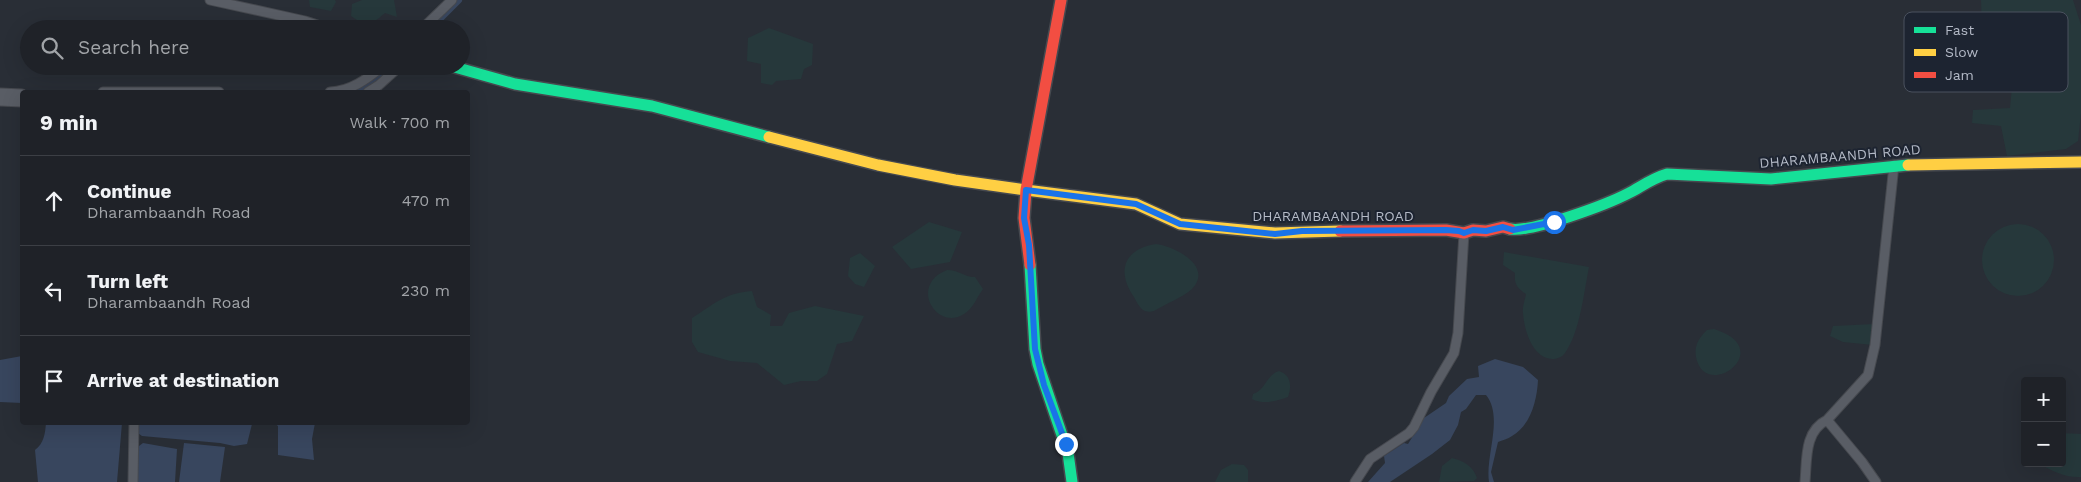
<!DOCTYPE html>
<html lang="en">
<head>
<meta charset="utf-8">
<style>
	body { margin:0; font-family:"Work Sans",sans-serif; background:#272a30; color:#f1f3f6 }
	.controls { position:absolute; right:15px; bottom:15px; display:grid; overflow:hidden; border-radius:5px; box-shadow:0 5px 20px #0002 }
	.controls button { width:45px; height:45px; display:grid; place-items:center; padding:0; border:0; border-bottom:1px solid #3c3f45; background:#1f2228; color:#f1f3f6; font:25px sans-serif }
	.stop { position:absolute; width:15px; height:15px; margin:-11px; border:4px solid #1a73e8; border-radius:50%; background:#fff }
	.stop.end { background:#1a73e8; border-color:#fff; box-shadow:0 1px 5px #0008 }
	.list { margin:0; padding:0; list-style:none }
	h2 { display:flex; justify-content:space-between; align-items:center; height:65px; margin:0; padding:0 20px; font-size:21px }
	h2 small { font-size:16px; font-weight:400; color:#a1a4a8 }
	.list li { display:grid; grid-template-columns:32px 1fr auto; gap:15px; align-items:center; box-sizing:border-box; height:90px; padding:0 20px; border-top:1px solid #3c3f45 }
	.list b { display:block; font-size:19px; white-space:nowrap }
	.list p { margin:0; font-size:16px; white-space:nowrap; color:#a1a4a8 }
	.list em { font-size:16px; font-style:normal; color:#a1a4a8 }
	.icon { flex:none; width:28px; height:28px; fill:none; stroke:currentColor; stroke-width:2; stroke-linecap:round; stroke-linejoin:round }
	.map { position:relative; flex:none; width:2081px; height:482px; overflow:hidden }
	.search { position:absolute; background:#1f2228; box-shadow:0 5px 20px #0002; left:20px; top:20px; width:450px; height:55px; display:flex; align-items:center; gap:12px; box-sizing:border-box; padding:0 18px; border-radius:28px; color:#a1a4a8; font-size:19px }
	.panel { position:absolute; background:#1f2228; box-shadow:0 5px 20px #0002; left:20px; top:90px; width:450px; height:335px; border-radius:5px }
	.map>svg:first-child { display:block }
	.green { fill:#26383b }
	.water { fill:#38465e }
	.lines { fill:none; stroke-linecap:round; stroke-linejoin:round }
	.canal { stroke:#38465e; stroke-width:8 }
	.street-casing { stroke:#46494f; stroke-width:11 }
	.fast-casing { stroke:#46494f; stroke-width:14 }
	.slow-casing { stroke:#46494f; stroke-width:14 }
	.jam-casing { stroke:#46494f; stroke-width:14 }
	.street { stroke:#595d65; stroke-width:9 }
	.fast { stroke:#16e098; stroke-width:11 }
	.slow { stroke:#ffcf43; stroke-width:11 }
	.jam { stroke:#f24e42; stroke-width:11 }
	.route { stroke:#1a73e8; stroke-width:6 }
	.labels { text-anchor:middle; stroke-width:4; stroke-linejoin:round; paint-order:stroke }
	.street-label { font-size:14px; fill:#b4bac7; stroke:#1d2431 }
	.key { fill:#1d2431; stroke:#4a515e; stroke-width:1 }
	.key-label { font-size:14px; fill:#b4bac7 }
</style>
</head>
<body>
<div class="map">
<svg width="2081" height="482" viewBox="0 0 2081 482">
	<rect width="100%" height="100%" fill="#292e36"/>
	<!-- green -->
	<path class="green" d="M309 0H335L336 2 331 11 310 7Z
		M362 0H394L397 17 385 13C371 25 367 27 351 16L352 4Z
		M1981 0H2073L2081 25V114L2078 141 2066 149 2007 156 2001 126 1972 123 1973 110 2010 108 2014 65 1983 62Z
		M769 28 813 44 812 65 804 69 801 79 776 81 772 85 761 83V64L747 61 748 38Z
		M929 222 962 232 950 262 911 269 892 247Z
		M1982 260a36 36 0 1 1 72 0a36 36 0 1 1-72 0Z
		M1156 244C1174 246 1214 266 1192 289 1182 298 1165 304 1154 311 1150 312 1146 312 1143 310 1139 307 1136 301 1134 297 1116 271 1124 249 1156 244Z
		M1504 252 1589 267C1584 292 1580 332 1565 353 1562 357 1557 359 1552 359 1532 358 1524 329 1523 313 1522 307 1525 300 1526 294 1517 288 1514 284 1515 273L1503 265Z
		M860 253 875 266 864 287 855 284 848 276 850 258Z
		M947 270C959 270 966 278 975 277L983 289C977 297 973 309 964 314 937 332 908 285 947 270Z
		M752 291 757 307 771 315 770 326H782L789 313 815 306 864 316 852 341 837 344 827 374 817 381H801L784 385 757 363 730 361 698 352 692 342V318C714 304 725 293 752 291Z
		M1874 324 1873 345 1843 342 1830 336 1833 326Z
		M1714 329C1779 349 1705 403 1696 357 1694 345 1699 338 1707 330Z
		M1279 371C1291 375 1292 386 1288 397 1277 401 1263 405 1252 399L1253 394C1266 390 1266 375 1279 371Z
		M2062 433 2081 434V477C2065 478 2052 471 2038 463H2062Z
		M1452 458C1464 461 1473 466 1477 478L1474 481 1439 482 1442 466Z
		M1232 464 1244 465 1248 470V482H1215L1221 470Z"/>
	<!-- water -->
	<path class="water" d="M22 356V403L0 402V360Z
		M1495 359 1523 367 1538 380C1537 400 1531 425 1512 436 1508 439 1502 440 1498 442L1491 472 1494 482H1489C1485 456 1504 417 1486 395H1476L1466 409 1461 412 1458 425 1450 440 1432 454 1390 482H1368L1385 463 1384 456 1404 443 1408 444 1424 418 1446 403 1449 396 1467 379 1479 377 1478 366Z
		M137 422H247L252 424 247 444 234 446 220 443 142 436 138 433Z
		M46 423H122L117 482H38L35 450C44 443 45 434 46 423Z
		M274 423H315L312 439 314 460 278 455V426Z
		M143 443 177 449 175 482H132L135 449Z
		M184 443 225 447 220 482H179Z"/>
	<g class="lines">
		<!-- canal -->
		<path class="canal" d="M429 29 458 0
			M346 92 360 90 389 66"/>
		<defs>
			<path id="street" d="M210 0 305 21 329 29
				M422 29 452 0
				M103 92H219
				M330 92C351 91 367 79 383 66
				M368 92 379 85 400 66
				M0 93 22 94
				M0 101 22 102
				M133 482 134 422
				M1355 482 1370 459 1409 433 1414 427 1431 392 1454 353 1458 333 1464 233
				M1805 482C1807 460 1804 431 1827 420
				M1876 482 1862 462 1827 420 1868 375 1875 345 1894 165"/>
			<path id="fast" d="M451 66 515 84 652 106 769 137
				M1510 229C1531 233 1608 204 1629 193 1642 186 1653 178 1667 174L1771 179 1908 165
				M1030 265 1035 349 1038 364 1068 453 1072 482"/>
			<path id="slow" d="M769 137 878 165 955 180 1026 190
				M1908 165 2081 162
				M1026 190 1136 204 1180 224 1275 233 1340 231"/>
			<path id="jam" d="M1340 231 1446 230 1464 233 1473 230 1486 231 1503 227 1510 229
				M1030 265 1024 218 1026 190 1061 0"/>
		</defs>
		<!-- street casing -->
		<use href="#street" class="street-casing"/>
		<!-- fast casing -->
		<use href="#fast" class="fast-casing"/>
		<!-- slow casing -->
		<use href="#slow" class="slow-casing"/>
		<!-- jam casing -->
		<use href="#jam" class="jam-casing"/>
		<!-- street -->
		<use href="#street" class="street"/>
		<!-- fast -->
		<use href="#fast" class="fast"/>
		<!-- slow -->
		<use href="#slow" class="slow"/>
		<!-- jam -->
		<use href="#jam" class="jam"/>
	</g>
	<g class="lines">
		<!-- route -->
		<path class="route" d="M1066 444 1044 385 1035 349 1029 245 1024 218 1026 190 1136 204 1180 224 1275 234 1302 231 1446 230 1459 231 1464 233 1473 230 1486 231 1503 227 1513 230 1554 222"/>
	</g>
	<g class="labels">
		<!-- street labels -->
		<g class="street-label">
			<text transform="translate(1840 156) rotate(-5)" y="5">DHARAMBAANDH ROAD</text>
			<text x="1333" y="221">DHARAMBAANDH ROAD</text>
		</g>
	</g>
	<!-- legend -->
	<rect x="1904" y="12" width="164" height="80" rx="8" class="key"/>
	<rect x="1914" y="27" width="22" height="6" fill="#16e098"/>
	<rect x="1914" y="49" width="22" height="7" fill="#ffcf43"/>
	<rect x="1914" y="72" width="22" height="6" fill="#f24e42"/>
	<g class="key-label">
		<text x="1945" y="35">Fast</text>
		<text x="1945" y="57">Slow</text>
		<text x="1945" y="80">Jam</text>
	</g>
</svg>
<div class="controls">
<button>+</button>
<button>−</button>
</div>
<div class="stop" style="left:1554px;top:222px"></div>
<div class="stop end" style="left:1066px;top:444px"></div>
<div class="search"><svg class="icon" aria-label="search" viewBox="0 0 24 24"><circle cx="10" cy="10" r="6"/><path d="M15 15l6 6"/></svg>Search here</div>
<section class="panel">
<h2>9 min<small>Walk · 700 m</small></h2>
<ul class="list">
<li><svg class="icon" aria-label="ahead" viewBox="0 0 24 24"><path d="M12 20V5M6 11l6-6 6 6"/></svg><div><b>Continue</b><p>Dharambaandh Road</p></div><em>470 m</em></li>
<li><svg class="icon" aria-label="left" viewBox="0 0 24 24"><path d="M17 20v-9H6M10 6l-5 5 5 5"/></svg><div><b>Turn left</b><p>Dharambaandh Road</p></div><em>230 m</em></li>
<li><svg class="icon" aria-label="arrive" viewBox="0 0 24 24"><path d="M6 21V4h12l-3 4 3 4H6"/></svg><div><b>Arrive at destination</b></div></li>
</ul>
</section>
</div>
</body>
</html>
